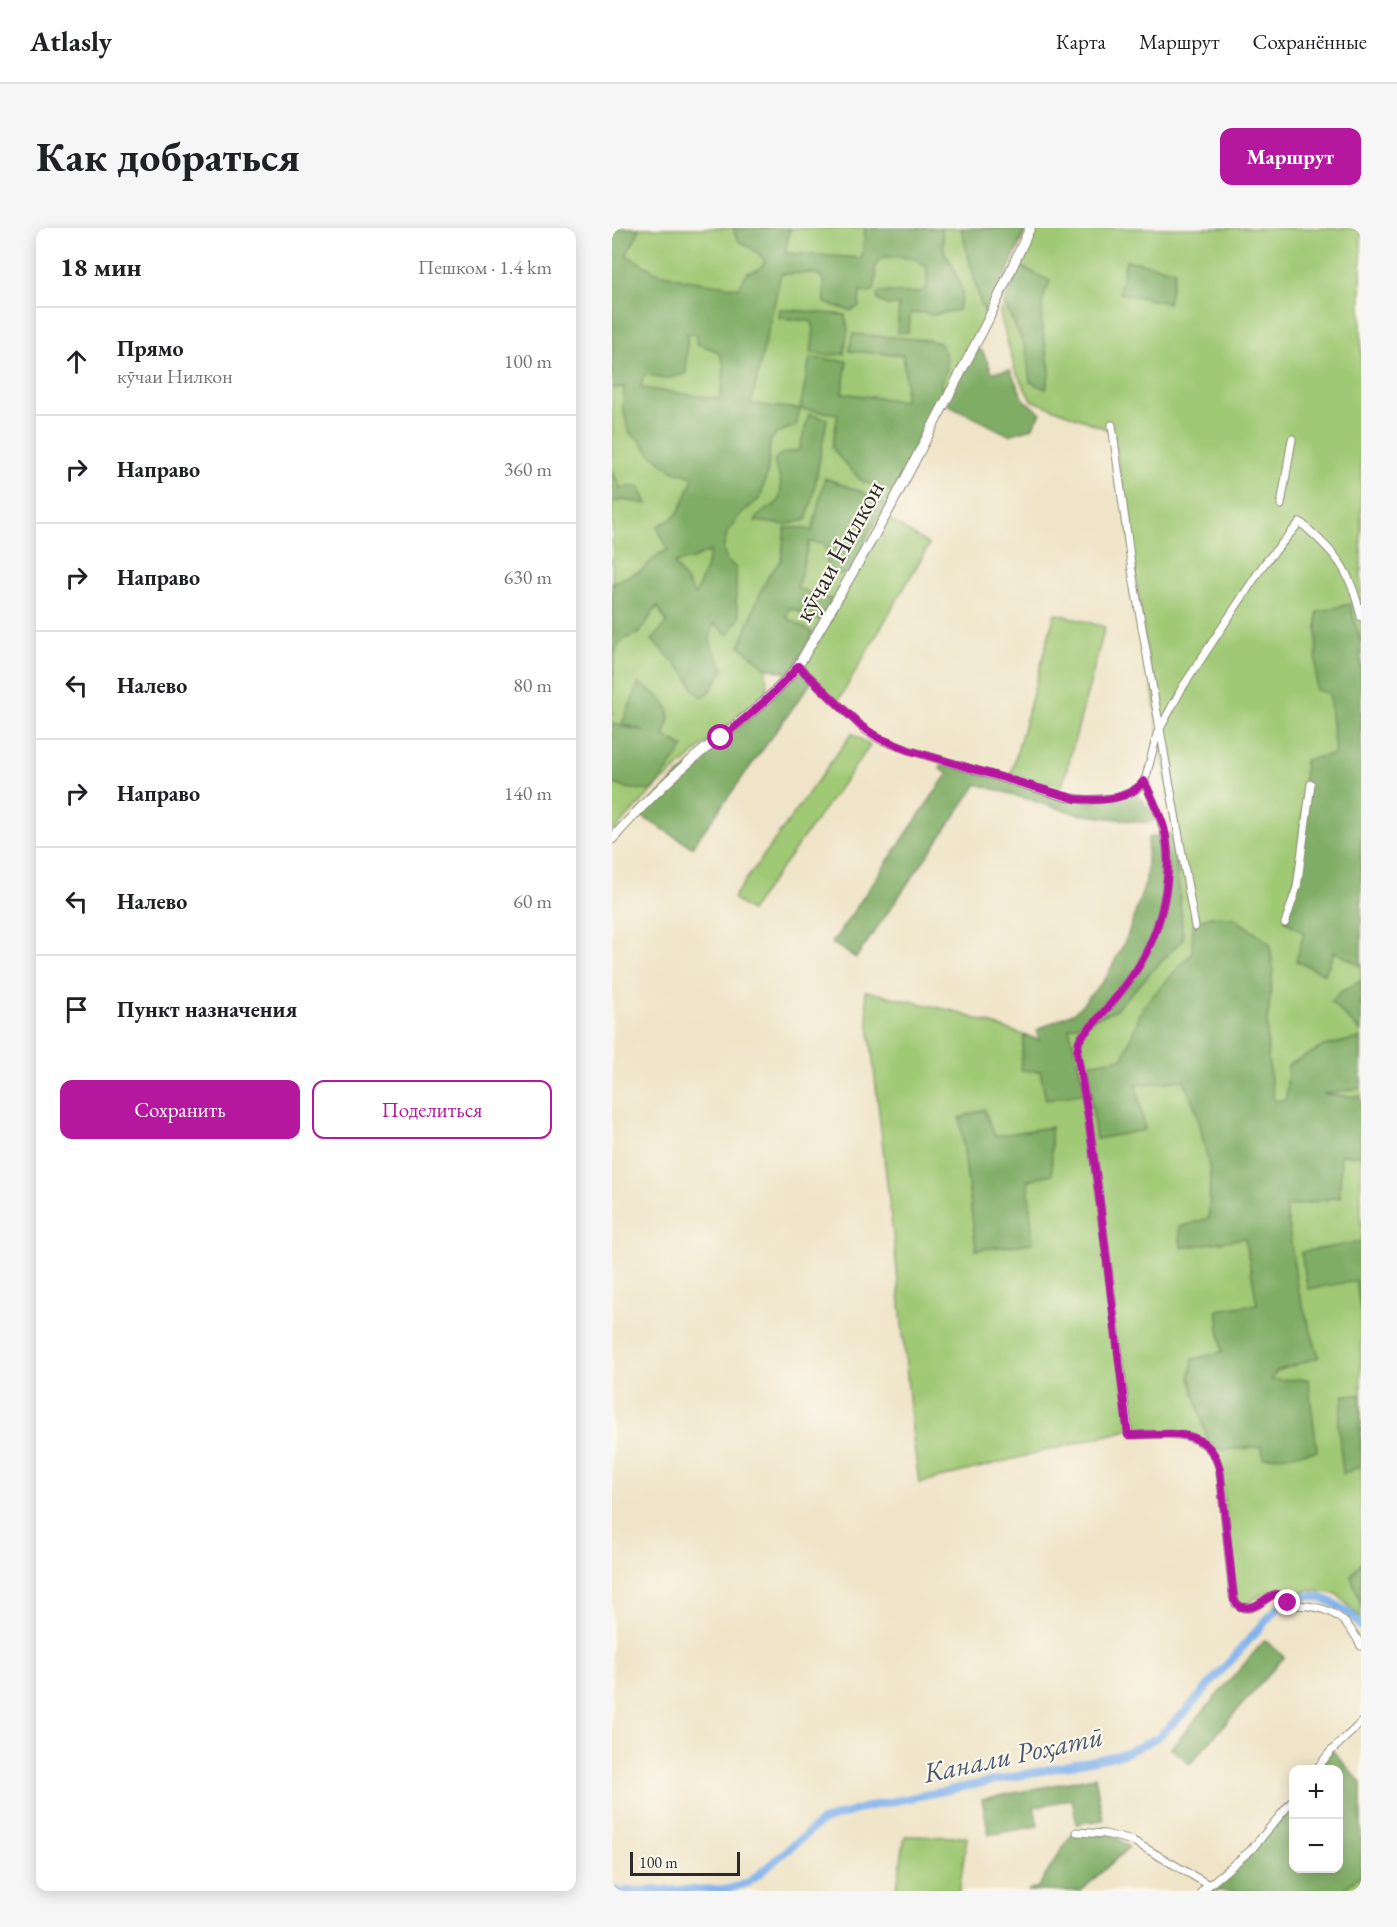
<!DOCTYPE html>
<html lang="ru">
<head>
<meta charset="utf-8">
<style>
	body { margin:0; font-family:"EB Garamond",serif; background:#f6f6f6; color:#202124 }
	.controls { position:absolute; right:18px; bottom:18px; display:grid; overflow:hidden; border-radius:12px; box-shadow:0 3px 15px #0003 }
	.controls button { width:54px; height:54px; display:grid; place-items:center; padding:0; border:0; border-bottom:2px solid #e0e0e0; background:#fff; color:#202124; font:30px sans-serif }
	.scale { position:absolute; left:18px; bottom:15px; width:110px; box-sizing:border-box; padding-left:6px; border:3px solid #2b2b2b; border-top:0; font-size:16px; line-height:21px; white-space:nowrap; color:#2b2b2b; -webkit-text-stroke:4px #fbf7ec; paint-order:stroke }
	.stop { position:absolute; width:18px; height:18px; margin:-14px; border:4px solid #b5179e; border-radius:50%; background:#fff }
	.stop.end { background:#b5179e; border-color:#fff; box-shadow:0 2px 6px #0008 }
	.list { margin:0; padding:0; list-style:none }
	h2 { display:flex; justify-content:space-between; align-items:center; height:78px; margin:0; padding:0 24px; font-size:26px }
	h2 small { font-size:20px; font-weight:400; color:#757577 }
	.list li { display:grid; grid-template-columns:39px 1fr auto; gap:18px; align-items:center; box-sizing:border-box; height:108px; padding:0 24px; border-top:2px solid #e0e0e0 }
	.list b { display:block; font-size:22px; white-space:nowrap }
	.list p { margin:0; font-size:20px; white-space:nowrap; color:#757577 }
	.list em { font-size:20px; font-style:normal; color:#757577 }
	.actions { display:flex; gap:12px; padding:18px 24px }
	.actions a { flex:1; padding:14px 0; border:2px solid #b5179e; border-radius:12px; text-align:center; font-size:21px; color:#b5179e }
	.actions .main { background:#b5179e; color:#fff }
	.icon { flex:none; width:33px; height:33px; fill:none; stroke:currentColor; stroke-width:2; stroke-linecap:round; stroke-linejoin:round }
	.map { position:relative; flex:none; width:749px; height:1663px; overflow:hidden; border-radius:12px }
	header { display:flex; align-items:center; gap:36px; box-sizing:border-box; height:84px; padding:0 30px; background:#fff; border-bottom:2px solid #e0e0e0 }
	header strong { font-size:28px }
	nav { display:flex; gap:33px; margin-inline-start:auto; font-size:21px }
	.intro { display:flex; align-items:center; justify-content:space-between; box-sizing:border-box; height:144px; padding:0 36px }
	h1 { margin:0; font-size:42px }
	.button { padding:15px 27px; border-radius:12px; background:#b5179e; color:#fff; font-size:21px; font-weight:700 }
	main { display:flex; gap:36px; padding:0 36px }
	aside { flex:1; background:#fff; border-radius:12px; box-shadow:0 3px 15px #0003 }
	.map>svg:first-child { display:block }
	.green { fill:#a0c975; stroke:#667a50; stroke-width:1.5 }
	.forest { fill:#80ad66; stroke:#566c48; stroke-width:1.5; fill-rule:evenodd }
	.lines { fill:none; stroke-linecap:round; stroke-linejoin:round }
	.canal { stroke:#82b2ed; stroke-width:8 }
	.street-casing { stroke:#8d8879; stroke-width:9 }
	.secondary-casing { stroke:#8d8879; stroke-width:11 }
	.street { stroke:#fff; stroke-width:7 }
	.secondary { stroke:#fff; stroke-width:9 }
	.route { stroke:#b5179e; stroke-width:8 }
	.labels { text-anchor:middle; stroke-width:4.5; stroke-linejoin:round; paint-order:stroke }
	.street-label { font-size:27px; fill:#2b2b2b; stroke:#fbf7ec }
	.water-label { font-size:28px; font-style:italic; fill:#495a6f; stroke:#fbf7ec }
</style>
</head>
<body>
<header>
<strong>Atlasly</strong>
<nav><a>Карта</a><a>Маршрут</a><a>Сохранённые</a></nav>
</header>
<div class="intro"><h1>Как добраться</h1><a class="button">Маршрут</a></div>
<main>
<aside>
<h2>18 мин<small>Пешком · 1.4 km</small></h2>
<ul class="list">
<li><svg class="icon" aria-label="ahead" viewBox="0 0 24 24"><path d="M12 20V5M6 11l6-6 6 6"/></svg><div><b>Прямо</b><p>кӯчаи Нилкон</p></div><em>100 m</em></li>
<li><svg class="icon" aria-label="right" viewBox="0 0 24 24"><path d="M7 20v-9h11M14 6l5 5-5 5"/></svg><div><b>Направо</b></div><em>360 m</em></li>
<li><svg class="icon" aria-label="right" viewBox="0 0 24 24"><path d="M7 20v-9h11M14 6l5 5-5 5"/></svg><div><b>Направо</b></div><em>630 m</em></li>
<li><svg class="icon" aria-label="left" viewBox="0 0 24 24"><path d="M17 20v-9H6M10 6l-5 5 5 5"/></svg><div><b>Налево</b></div><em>80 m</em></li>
<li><svg class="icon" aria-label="right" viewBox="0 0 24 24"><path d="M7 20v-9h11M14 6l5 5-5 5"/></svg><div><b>Направо</b></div><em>140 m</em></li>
<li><svg class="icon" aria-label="left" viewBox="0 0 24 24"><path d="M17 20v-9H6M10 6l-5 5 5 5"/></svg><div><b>Налево</b></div><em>60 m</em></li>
<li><svg class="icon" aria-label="arrive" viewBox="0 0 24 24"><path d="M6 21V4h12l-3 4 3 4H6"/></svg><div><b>Пункт назначения</b></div></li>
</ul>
<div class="actions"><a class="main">Сохранить</a><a>Поделиться</a></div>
</aside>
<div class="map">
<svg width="749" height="1663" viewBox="0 0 749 1663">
	<rect width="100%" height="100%" fill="#fbf7ec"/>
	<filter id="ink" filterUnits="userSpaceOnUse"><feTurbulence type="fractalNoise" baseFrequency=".0167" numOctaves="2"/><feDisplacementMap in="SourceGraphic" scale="12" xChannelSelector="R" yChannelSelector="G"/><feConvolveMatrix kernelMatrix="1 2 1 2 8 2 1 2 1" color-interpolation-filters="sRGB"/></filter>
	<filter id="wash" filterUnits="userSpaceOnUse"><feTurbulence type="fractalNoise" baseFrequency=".008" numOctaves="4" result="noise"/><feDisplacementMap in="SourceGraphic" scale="24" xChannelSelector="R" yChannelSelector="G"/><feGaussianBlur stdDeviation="1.35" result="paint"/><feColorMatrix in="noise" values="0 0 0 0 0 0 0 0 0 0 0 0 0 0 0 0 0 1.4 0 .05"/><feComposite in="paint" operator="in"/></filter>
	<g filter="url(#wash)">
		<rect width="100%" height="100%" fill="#efe4c7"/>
		<!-- green -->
		<path class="green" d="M0 0H415L374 89 274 277 178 446 154 439 155 463 46 557 0 605Z
			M423 0H749V1391L725 1366 696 1362 674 1372C664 1351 645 1370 633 1378L625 1376 607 1233 596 1214 574 1205 533 1206 516 1202 307 1255 300 1201 284 1033 253 763 341 783 427 812 571 710 562 605 502 204 419 172 403 142 388 86Z
			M275 290 317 317 225 475 187 439 209 409Z
			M443 385 493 399 450 559 399 546Z
			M240 505 258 518 138 683 121 670Z
			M293 1608 355 1609 347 1663H284Z
			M749 1647V1663H729Z"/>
		<!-- forest -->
		<path class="forest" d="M0 0H27L25 8 14 27 44 44 74 52 127 60 135 45 147 41 153 34C143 15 122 20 122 0H178L173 25 250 30 253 0H330L332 24 340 36 351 65 346 82 320 87 312 85H299L296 104 285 105 287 77H275L266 72 265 65C282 61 300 70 315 60V40L303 31 289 29H273L268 31 263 39 264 50 262 62 254 65 248 62 247 78 239 83 213 75 212 53 207 47 199 45 169 46 139 176 188 181 198 130 235 133 230 165 292 173 294 156 291 127 237 123 241 106 317 112 328 115 334 128 335 140 329 158 332 168 282 264 250 253 228 230 220 219 226 186 188 181 184 198 165 205 158 213 156 242 148 270 127 288 115 305 111 322 115 333 124 340V374L128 389 116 407 102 395 98 410 100 420 112 441 98 463 91 469 82 462 73 445 40 412 55 394 45 378 27 406C18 408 8 412 4 421 0 435 1 478 0 496L33 503 10 496 27 455C37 462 56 472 57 485 58 492 54 501 52 508L72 519 40 563 14 560 0 555V355L30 342 47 326 56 322 45 298C64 291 67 286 74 268 77 261 80 256 81 249L60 242 39 226 26 211 20 207 16 202 11 180 12 159 0 160ZM75 106 85 107 84 115C90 118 96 119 102 122 118 129 110 157 108 171L29 160 31 150 35 146 52 151 74 146ZM98 323 94 341 83 367 62 335 80 331Z
			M349 0H415L375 88 369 77Z
			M514 32 563 42 556 75 507 65Z
			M408 38 438 53 431 70 429 95 438 142 434 161 418 154 414 121 392 75Z
			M168 81 233 87 236 101 232 126 214 127 199 125 202 101 199 93 167 90Z
			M364 120 371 124 380 144 398 142 412 172 429 185 420 200 397 207 335 176Z
			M197 186 215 191 200 273 194 292 173 297 143 293C150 281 157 282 167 273 169 265 170 256 167 248 165 240 157 234 168 227 173 224 181 224 187 222Z
			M0 243 9 260 27 258 35 276 12 272 0 274Z
			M213 250 255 266 274 277 235 346H224L215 342V325L211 315 197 314 185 360 220 372 209 392 178 380 174 389 201 405 178 446 153 439 128 418 148 365 157 347 169 333 173 300H191L200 303Z
			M738 376 749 416V738L722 723 713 746 684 733 692 705 673 693C690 641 691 586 693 532L723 526 717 465 704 462 705 384Z
			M187 439 201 452 80 619 26 586 67 546 111 513 151 478Z
			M331 534 463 573 500 569 522 561 544 591 536 595 465 586 365 556 244 730 220 715 336 545 328 541Z
			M562 605 571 711 502 783 457 800 474 865 434 872 428 843 408 842 412 807 427 812 425 802 463 784 494 750 515 709 534 653 536 610Z
			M598 688 621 689 658 716 661 741 655 798 656 831 662 873 674 871 676 837 712 818 749 810V860L711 866 749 869V927H729L728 969 674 979 685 1059 707 1129 665 1143 659 1152 696 1151 705 1223 651 1230 650 1219 609 1222 596 1214 578 1149 581 1131 610 1124 605 1082 645 1076 633 1010 569 1020 567 999 597 990 598 942 585 885 572 852 524 857 533 902 484 911 475 836 511 830 531 779 580 725 581 696Z
			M749 753V804L719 774 728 764Z
			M372 881 383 908 439 899 440 946 416 952 421 1015 364 1022 348 890Z
			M749 1014V1087L744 1053 696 1061 689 1024Z
			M732 1167H749V1238L731 1246 726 1196Z
			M749 1334V1377L739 1348Z
			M653 1412 672 1429 578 1536 559 1520Z
			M720 1522 749 1555V1647L729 1663H593C624 1646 658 1600 681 1573L682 1640H726V1542L705 1541Z
			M483 1549 491 1592 465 1596 460 1571 422 1579 426 1598 377 1607 370 1571Z
			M460 1606 501 1607 517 1619 469 1663H415L426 1659Z"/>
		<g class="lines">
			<!-- canal -->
			<path class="canal" d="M0 1662 6 1663
				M14 1663 116 1661 136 1655 210 1593 254 1579 512 1526 546 1509 574 1483 666 1379C675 1375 687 1368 697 1368 714 1368 741 1385 749 1399"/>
		</g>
	</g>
	<g filter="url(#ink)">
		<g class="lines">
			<defs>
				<path id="street" d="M500 197 520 343 583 699
					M669 277 680 211
					M186 438 253 502 267 511 296 522 453 569 475 572 500 570 517 565 529 558 534 549 545 506 570 460 652 336 688 294C725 326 738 341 749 389
					M532 553C539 568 547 584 551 600 558 626 557 646 552 672 541 730 510 765 471 807L467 813 465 824 476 887 488 976 517 1207C553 1207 598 1197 608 1243L621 1367 624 1376C649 1394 659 1346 677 1377 712 1377 733 1385 749 1418
					M673 695 685 659 699 556
					M704 1542 718 1524 749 1495
					M465 1604 493 1606 521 1613 597 1657
					M590 1663 639 1622 682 1571"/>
				<path id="secondary" d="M0 611C26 582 52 555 82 530 118 500 157 475 186 438L277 282 376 92 418 0"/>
			</defs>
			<!-- street casing -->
			<use href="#street" class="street-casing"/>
			<!-- secondary casing -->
			<use href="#secondary" class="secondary-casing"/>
			<!-- street -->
			<use href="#street" class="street"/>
			<!-- secondary -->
			<use href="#secondary" class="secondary"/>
		</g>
	</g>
	<g class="lines" filter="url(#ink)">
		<!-- route -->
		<path class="route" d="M109 510C137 487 164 466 186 438L249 498 267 510 296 522 464 571C486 573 517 573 532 553 539 568 547 584 552 600 558 625 557 647 552 672 541 730 510 765 471 807L467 813 465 824 476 887 488 976 516 1207C554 1207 598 1196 608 1243L622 1372 627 1378C650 1388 660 1350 676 1375"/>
	</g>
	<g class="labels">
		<!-- street labels -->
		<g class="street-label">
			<text transform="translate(227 323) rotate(-61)" y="9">кӯчаи Нилкон</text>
		</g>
		<!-- water labels -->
		<g class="water-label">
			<text transform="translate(401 1526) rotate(-12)" y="10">Канали Роҳатӣ</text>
		</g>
	</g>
</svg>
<div class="controls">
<button>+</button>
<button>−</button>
</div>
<div class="scale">100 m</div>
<div class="stop" style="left:109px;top:510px"></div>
<div class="stop end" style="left:676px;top:1375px"></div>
</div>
</main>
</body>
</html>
